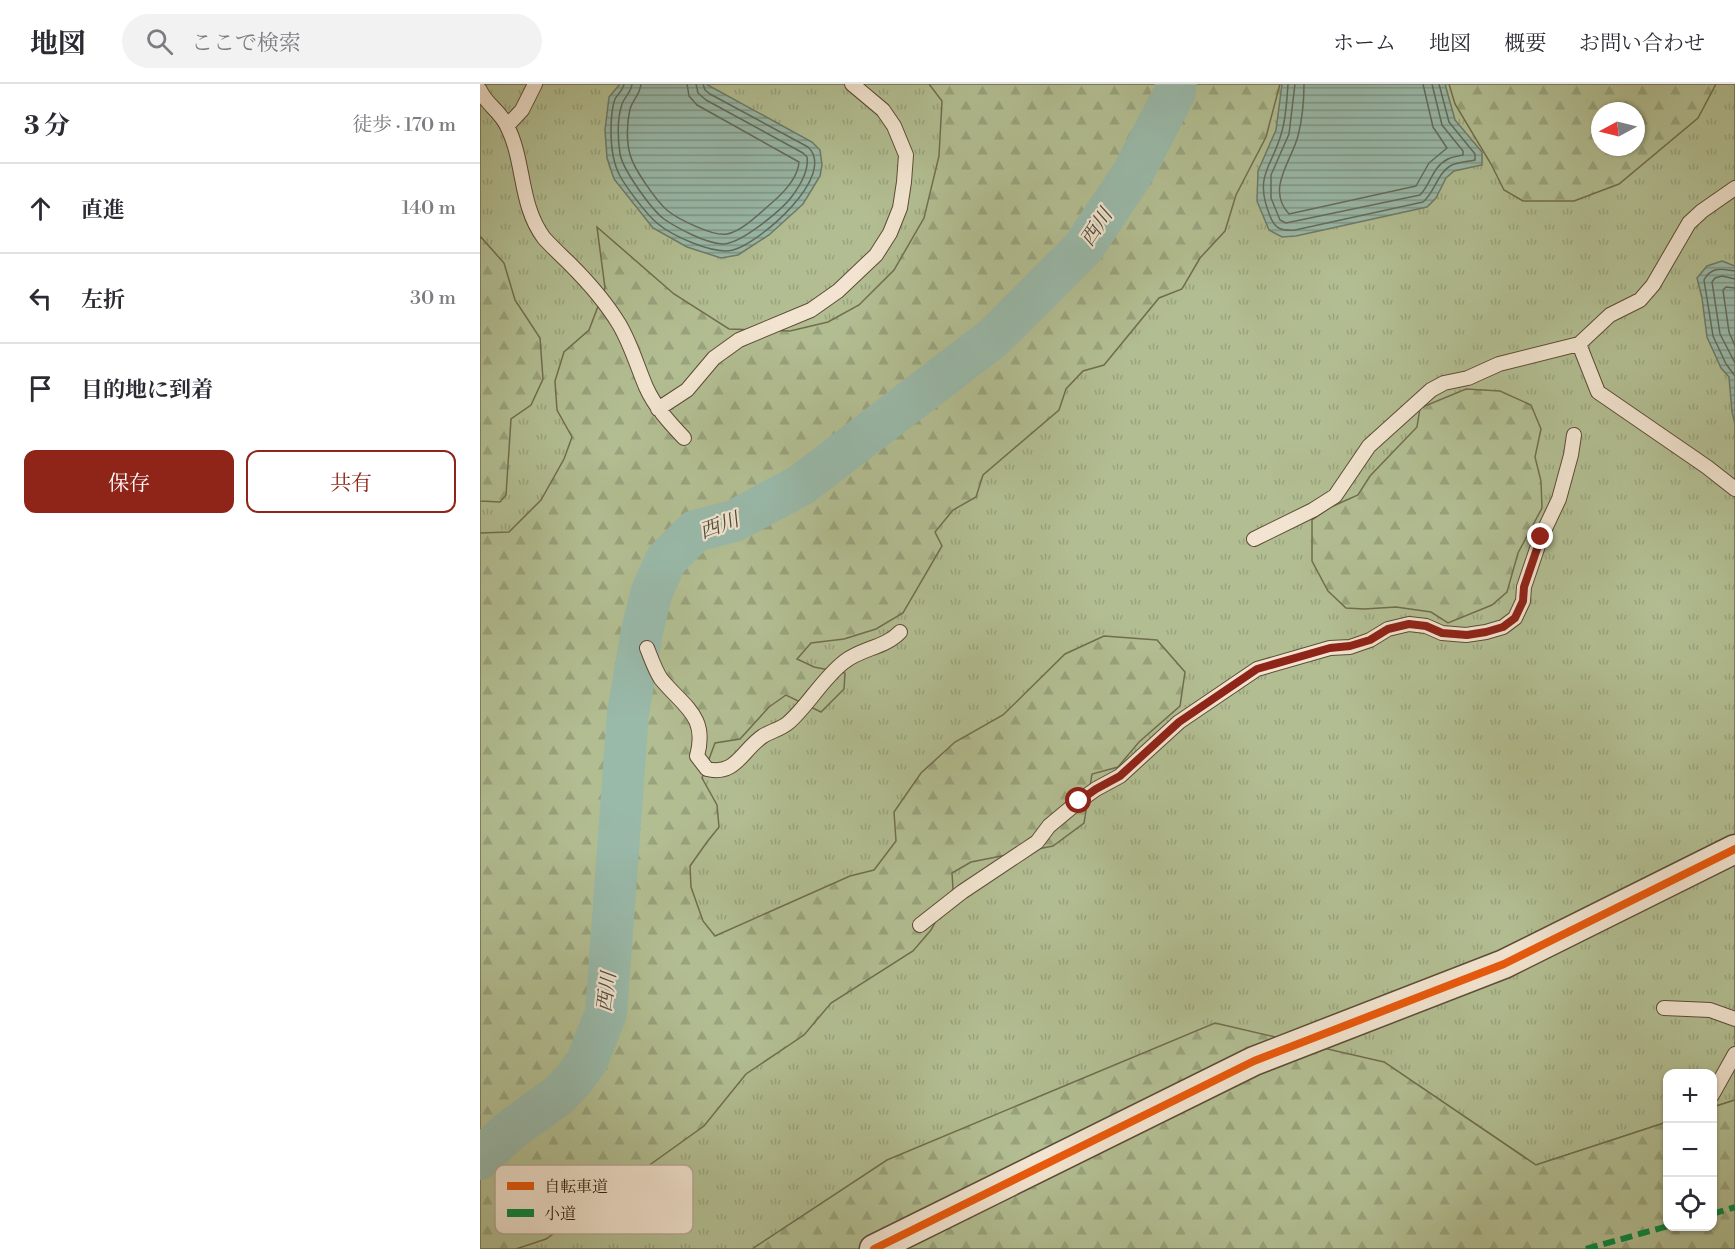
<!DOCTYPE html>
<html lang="ja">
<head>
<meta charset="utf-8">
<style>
	body { margin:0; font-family:"Libre Bodoni","Noto Serif JP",serif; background:#f2f2f3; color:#2b2b33 }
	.controls { position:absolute; right:18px; bottom:18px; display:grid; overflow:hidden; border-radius:12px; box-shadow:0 2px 4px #0004 }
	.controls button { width:54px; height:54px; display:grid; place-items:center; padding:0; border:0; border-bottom:2px solid #e1e1e2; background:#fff; color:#2b2b33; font:30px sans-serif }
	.compass { position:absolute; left:1111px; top:18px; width:54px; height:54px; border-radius:50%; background:#fff; box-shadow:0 2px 4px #0004; rotate:263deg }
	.stop { position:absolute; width:18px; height:18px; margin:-14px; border:4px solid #8f2418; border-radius:50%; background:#fff }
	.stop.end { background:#8f2418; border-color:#fff; box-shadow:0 2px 6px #0008 }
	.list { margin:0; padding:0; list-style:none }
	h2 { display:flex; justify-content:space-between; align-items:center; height:78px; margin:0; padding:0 24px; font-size:26px }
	h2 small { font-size:20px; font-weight:400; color:#7c7c81 }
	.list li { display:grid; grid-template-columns:39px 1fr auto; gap:18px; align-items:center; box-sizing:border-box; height:90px; padding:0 24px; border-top:2px solid #e1e1e2 }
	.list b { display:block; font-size:22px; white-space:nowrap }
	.list em { font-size:20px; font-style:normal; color:#7c7c81 }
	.actions { display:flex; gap:12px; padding:18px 24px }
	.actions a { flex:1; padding:14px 0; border:2px solid #8f2418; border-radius:12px; text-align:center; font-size:21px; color:#8f2418 }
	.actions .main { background:#8f2418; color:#fff }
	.icon { flex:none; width:33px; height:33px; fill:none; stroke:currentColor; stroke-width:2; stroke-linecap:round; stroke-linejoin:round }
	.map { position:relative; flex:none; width:1255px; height:1165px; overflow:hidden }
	header { display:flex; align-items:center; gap:36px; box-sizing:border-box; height:84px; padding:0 30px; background:#fff; border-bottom:2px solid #e1e1e2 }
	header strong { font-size:28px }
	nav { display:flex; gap:33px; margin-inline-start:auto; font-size:21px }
	.search { width:420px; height:54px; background:#f2f2f3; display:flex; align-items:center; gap:15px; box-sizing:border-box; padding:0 21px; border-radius:33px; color:#7c7c81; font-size:22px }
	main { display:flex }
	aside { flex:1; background:#fff }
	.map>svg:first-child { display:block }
	.grass { fill:url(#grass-tufts); stroke:#706e4e; stroke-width:1.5; fill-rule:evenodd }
	.forest { fill:url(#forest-firs); stroke:#706e4e; stroke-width:1.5; fill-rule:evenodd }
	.water { fill:url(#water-rules); stroke:#6e7b69; stroke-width:1.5 }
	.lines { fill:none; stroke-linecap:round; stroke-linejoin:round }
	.shore { stroke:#646c5a; stroke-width:1.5 }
	.river { stroke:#99b9a9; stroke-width:42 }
	.service-casing { stroke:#5d4c35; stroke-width:16 }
	.minor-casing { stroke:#5d4c35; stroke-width:31 }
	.service { stroke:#f2e4d0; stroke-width:14 }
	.minor { stroke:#f2e4d0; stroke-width:28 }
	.quiet { stroke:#00873e; stroke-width:6; stroke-dasharray:12 6; stroke-linecap:butt }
	.cycleway-casing { stroke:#f2e4d0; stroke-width:11 }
	.cycleway { stroke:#e8590c; stroke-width:8 }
	.route { stroke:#8f2418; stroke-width:8 }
	.labels { text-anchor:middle; stroke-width:4.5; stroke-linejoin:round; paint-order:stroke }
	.water-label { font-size:20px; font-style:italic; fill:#4e4c3a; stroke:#f2e4d0 }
	.key { fill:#f2e4d0; stroke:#b7a995; stroke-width:1.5 }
	.key-label { font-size:16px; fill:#2e1e0a }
</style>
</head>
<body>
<header>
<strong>地図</strong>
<div class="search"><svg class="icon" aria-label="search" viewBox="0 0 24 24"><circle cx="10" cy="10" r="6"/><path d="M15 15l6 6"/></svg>ここで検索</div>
<nav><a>ホーム</a><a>地図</a><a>概要</a><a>お問い合わせ</a></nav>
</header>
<main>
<aside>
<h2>3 分<small>徒歩 · 170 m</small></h2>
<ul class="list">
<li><svg class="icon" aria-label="ahead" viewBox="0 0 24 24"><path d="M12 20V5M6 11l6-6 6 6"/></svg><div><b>直進</b></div><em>140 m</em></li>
<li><svg class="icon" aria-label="left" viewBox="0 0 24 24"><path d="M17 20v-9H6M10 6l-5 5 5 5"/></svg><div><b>左折</b></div><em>30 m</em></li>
<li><svg class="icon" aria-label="arrive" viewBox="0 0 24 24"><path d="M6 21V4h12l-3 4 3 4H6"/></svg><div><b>目的地に到着</b></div></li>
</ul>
<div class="actions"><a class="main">保存</a><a>共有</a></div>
</aside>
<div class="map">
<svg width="1255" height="1165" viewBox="0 0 1255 1165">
	<defs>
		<pattern id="grass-tufts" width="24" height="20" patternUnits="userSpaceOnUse" patternTransform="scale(1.5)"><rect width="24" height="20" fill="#b2be92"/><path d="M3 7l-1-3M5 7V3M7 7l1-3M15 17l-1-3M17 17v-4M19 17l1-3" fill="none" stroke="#99a37d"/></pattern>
		<pattern id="forest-firs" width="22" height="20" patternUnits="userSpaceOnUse" patternTransform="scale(1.5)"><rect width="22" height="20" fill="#b2be92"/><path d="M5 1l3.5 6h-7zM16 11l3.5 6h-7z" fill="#99a37d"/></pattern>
		<pattern id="water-rules" width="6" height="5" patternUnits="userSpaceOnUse" patternTransform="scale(1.5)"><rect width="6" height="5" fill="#99b9a9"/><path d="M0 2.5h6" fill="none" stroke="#7d9688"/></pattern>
	</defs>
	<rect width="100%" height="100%" fill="#ebd5b6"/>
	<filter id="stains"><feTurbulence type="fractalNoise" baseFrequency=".00333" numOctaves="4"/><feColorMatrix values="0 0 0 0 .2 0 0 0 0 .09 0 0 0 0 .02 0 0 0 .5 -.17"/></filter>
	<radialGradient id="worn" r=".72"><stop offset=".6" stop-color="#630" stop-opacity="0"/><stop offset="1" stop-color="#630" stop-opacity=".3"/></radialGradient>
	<!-- grass -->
	<path class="grass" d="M0 0H1255V1016L1233 1023 1232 990H1188L1187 1038 1056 1081 904 978 488 1165H0ZM1120 27H1156V63H1120Z"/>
	<!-- forest -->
	<path class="forest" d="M449 0H800L786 53 756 111 745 147 720 174 702 205 679 214 624 281 603 287 586 305 579 326 503 391 496 413 473 426 455 448 462 462 423 529 396 545 364 555 331 559 317 575 334 583 365 589 364 605 341 628 306 611 289 623 260 655 235 659 222 694 237 721 239 743 227 758 210 782 211 803 223 837 235 852 370 792 394 786 416 757 414 728 441 689 475 658 523 631 585 570 624 552 677 556 705 588 700 622 659 658 638 683 612 690 604 739 573 762 491 778 472 789 473 805 451 846 433 867 351 919 324 951 266 990 224 1042 66 1155 36 1165H0V449L29 448 61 416 84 375 92 353 77 326 75 297 84 268 109 246 125 204 117 143 194 210 249 245 310 247 348 238 379 221 414 186 444 134 459 72 462 17Z
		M969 0H1236L1218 34 1139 100 1094 117H1043L1024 106 1011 80 975 20ZM1120 27H1156V63H1120Z
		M0 152 24 179 35 216 60 254 63 295 51 321 31 335 26 411 20 418 0 417Z
		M986 305 1020 307 1051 321 1061 345 1055 373 1061 397 1062 424 1038 469 1027 508 1012 521 968 539 951 528 916 523 884 525 866 524 848 507 832 477V436L851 423 878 411 890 392 937 343 940 324Z
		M735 939 904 978 1056 1081 1187 1038 1188 1142H1232L1233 1023 1255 1016V1165H272L407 1076Z"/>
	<!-- water -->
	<path class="water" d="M140 0H226L332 58 340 66 342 81 340 92 323 120 289 151 258 171 241 174 207 163 173 144 134 95 127 74 125 46 129 13Z
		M802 0H965L975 36 1002 68V81L974 87 966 94 956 114 947 123 816 152 802 153 789 146 777 117 778 87 796 46Z
		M1242 177 1255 182V340L1252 328 1249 293 1241 284 1227 253 1222 214 1217 194 1227 182Z"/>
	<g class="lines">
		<!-- shore -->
		<path class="shore" d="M144 0C143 7 138 9 135 15 132 23 131 39 131 47 131 62 133 79 140 92 146 103 167 131 177 139 192 152 234 171 253 166 280 159 358 91 328 63L230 10 225 6 223 0
			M152 0C151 9 145 12 142 20 137 35 138 56 140 70 143 86 171 125 184 135 197 144 225 159 242 160 260 161 303 125 313 111 321 100 329 86 327 73L323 69 226 16 218 9 216 0
			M161 0C160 11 153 15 150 25 147 38 146 57 150 70 153 84 177 118 188 127 198 135 234 153 247 150 263 147 283 126 295 116 305 107 318 92 319 78L217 21 209 12 207 0
			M808 0C807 15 806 33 802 47 793 83 773 90 790 132 795 145 801 147 815 146L943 118C955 108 957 90 970 82 977 78 987 78 995 76V70L969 38 959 0
			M815 0 809 50 791 91V114L800 136 806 139 940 111C951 100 952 83 968 75 972 73 978 72 983 71V67L962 41 952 0
			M824 0C824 16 822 36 818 52 811 78 786 105 809 130L936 102 949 79 967 64 953 43 943 0
			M1255 187C1241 185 1232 182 1224 196L1233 252 1246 280 1255 292
			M1255 195 1242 192 1235 194 1232 198 1240 250 1255 279
			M1255 204 1246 203 1243 206 1249 248 1255 262"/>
		<!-- river -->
		<path class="river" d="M0 1075 28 1048 79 1011 94 995 107 977 126 929 148 629 162 547 172 507 186 476 215 447 254 437 321 401 513 254 603 164 653 89 695 8 696 0"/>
		<defs>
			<path id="service" d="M0 6C5 19 21 28 27 42 45 77 39 121 64 154 72 163 82 172 90 180 109 199 125 217 139 240 151 260 157 282 166 303 175 323 189 338 204 354
				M27 42 42 26 55 0
				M1099 260 1118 308 1227 383 1255 405
				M178 325 207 306 234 274 259 256 331 226 358 207 396 171 410 149 420 124 424 98 426 71 414 42 403 26 372 0
				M774 455 833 426 855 412 889 362 951 306 964 299 988 294 1019 280 1099 260 1130 231 1160 216 1173 201 1209 139 1222 127 1255 104
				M167 564C171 574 175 586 181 595 204 623 228 632 217 672L227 685C256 692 262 666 283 652 291 647 301 645 308 639 327 623 343 594 364 578 381 564 405 564 420 548
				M440 841 482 808 557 758 569 742 599 717 616 705 640 692 699 638 777 585 850 564 870 563 890 556 908 545 929 540 946 542 962 549 986 551 1006 548 1023 543 1035 534 1043 517 1044 503 1061 453 1079 415 1091 371 1094 351
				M1184 924 1230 926 1255 935
				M1232 1011 1255 970"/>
			<path id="minor" d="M394 1165 774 977 1024 880 1255 765"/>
		</defs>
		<!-- service casing -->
		<use href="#service" class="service-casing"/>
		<!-- minor casing -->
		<use href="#minor" class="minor-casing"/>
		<!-- service -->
		<use href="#service" class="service"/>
		<!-- minor -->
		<use href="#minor" class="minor"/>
		<!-- quiet -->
		<path class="quiet" d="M1232 1130 1255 1123
			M1106 1165 1188 1142"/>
		<defs>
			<path id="cycleway" d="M394 1165 774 977 1024 880 1255 765"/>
		</defs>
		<!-- cycleway casing -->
		<use href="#cycleway" class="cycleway-casing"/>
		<!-- cycleway -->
		<use href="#cycleway" class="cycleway"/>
	</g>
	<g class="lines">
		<!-- route -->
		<path class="route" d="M599 717 616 705 640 692 699 638 777 585 850 564 870 562 890 556 908 545 929 540 946 542 962 549 987 551 1006 548 1023 543 1035 534 1043 517 1044 503 1061 453"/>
	</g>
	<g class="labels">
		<!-- water labels -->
		<g class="water-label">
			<text transform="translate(616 143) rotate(-56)" y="7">西川</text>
			<text transform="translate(239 441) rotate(-20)" y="7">西川</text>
			<text transform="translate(126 908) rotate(-83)" y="7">西川</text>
		</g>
	</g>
	<!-- legend -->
	<rect x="15" y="1081" width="198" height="69" rx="9" class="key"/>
	<rect x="27" y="1098" width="27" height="8" fill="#e8590c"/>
	<rect x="27" y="1125" width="27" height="8" fill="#00873e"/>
	<g class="key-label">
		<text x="64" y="1108">自転車道</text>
		<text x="64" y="1135">小道</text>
	</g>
	<rect width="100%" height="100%" filter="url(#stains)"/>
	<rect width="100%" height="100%" fill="url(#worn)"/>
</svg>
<div class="controls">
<button>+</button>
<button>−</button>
<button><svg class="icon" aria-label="locate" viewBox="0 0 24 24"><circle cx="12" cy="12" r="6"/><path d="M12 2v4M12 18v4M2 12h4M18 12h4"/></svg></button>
</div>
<svg class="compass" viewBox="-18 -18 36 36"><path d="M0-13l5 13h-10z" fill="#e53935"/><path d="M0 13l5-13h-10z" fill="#7c7c81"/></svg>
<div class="stop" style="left:599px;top:717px"></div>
<div class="stop end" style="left:1061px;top:453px"></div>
</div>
</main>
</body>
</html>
